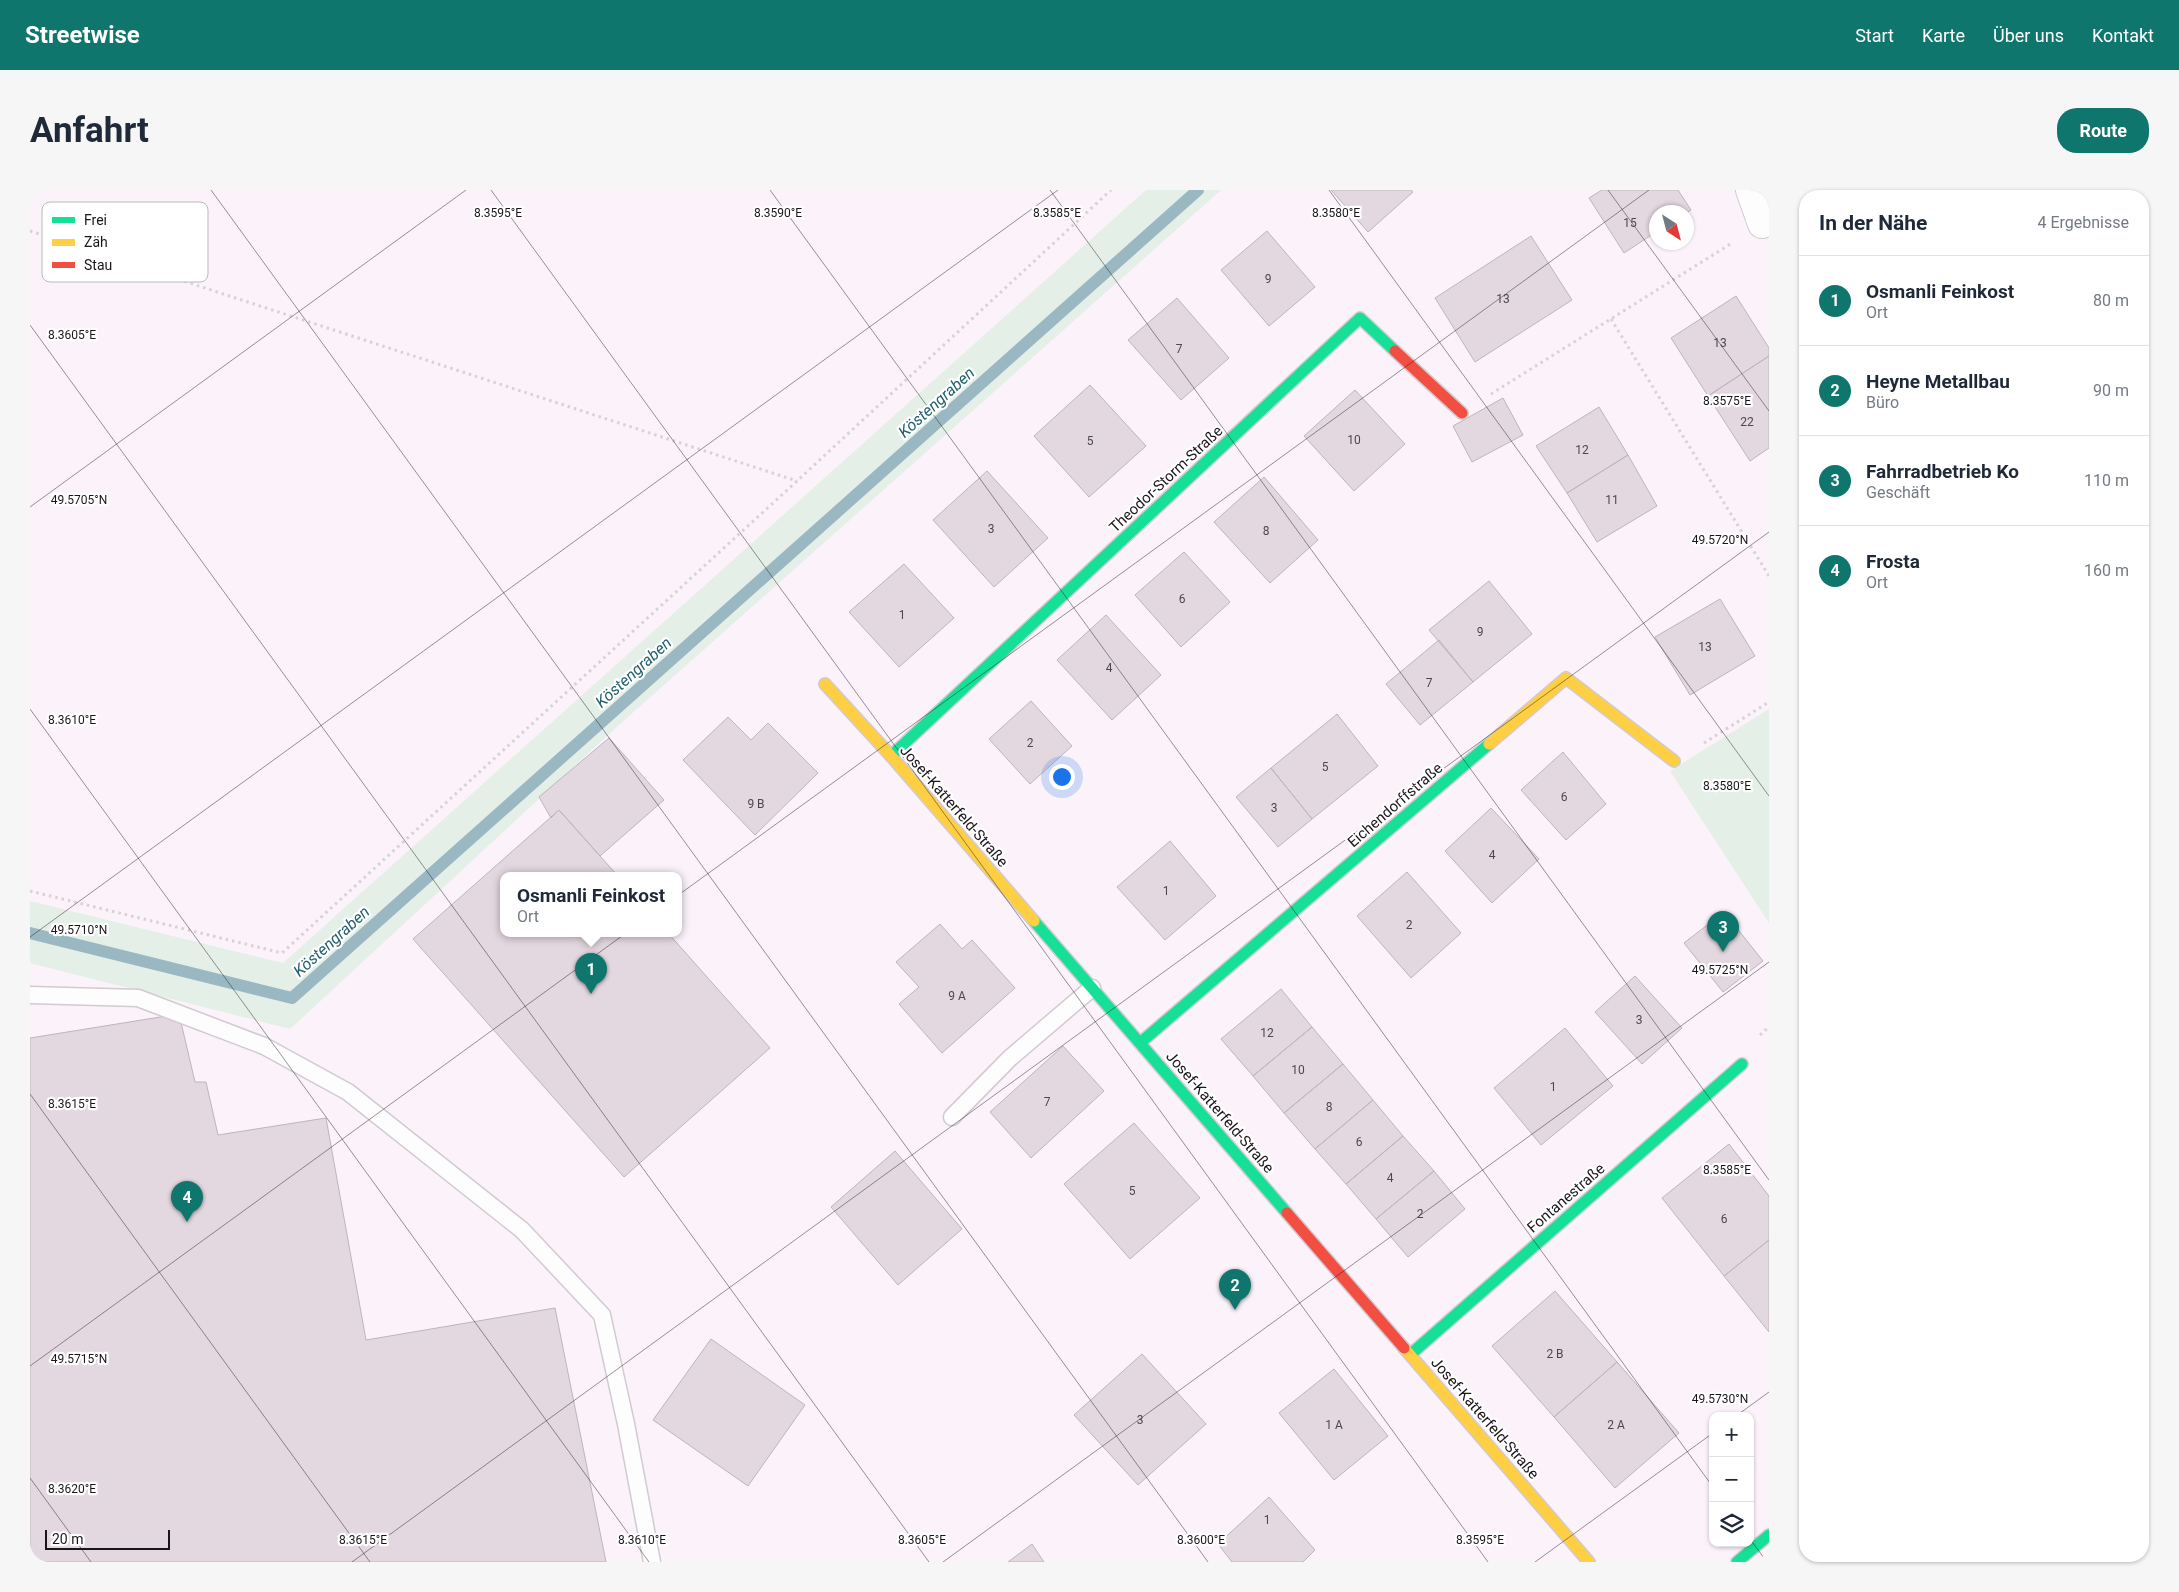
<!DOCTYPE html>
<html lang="de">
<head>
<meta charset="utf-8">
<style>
	body { margin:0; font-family:Roboto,sans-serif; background:#f6f6f7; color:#1f2937 }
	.controls { position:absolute; right:15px; bottom:15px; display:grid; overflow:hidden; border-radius:10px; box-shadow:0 1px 4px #0004 }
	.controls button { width:45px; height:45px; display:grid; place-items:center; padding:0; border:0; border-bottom:1px solid #e0e1e3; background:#fff; color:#1f2937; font:25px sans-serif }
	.compass { position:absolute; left:1619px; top:15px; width:45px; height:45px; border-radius:50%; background:#fff; box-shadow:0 1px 4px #0004; rotate:144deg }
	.scale { position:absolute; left:15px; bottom:12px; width:125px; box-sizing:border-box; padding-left:5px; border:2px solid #1b151a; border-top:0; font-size:14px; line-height:18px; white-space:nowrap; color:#1b151a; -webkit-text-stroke:4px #fff; paint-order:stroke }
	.you { position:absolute; left:1031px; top:586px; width:18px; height:18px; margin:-12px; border:4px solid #fff; border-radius:50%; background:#1a73e8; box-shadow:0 0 0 8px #1a73e833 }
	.badge { display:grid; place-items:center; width:32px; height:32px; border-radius:50%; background:#0f766e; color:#fff; font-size:16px; font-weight:700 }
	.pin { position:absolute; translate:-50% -41px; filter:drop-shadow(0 1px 2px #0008) }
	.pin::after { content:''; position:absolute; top:26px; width:18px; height:15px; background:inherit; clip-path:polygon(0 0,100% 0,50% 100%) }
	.popup { position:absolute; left:470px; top:682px; width:182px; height:65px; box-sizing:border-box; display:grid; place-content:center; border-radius:10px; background:#fff; filter:drop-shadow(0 1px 4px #0005); font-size:16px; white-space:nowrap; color:#747a83 }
	.popup b { font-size:19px; color:#1f2937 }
	.popup::after { content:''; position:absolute; left:50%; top:100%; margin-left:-10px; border:10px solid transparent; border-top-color:#fff }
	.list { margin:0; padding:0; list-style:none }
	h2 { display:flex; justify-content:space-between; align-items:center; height:65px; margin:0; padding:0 20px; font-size:21px }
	h2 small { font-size:16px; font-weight:400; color:#747a83 }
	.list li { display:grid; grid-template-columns:32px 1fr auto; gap:15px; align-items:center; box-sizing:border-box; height:90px; padding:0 20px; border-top:1px solid #e0e1e3 }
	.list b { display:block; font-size:19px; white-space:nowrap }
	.list p { margin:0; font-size:16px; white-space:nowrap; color:#747a83 }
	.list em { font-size:16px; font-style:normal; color:#747a83 }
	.icon { flex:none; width:28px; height:28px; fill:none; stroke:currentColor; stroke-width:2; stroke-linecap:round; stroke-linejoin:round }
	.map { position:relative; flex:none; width:1739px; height:1372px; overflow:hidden; border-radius:20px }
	header { display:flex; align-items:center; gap:30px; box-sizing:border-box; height:70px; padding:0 25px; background:#0f766e; color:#fff }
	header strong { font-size:24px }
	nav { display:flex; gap:28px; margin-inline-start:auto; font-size:18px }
	.intro { display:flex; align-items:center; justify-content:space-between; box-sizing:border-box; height:120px; padding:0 30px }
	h1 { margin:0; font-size:35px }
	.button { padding:12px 22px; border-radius:20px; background:#0f766e; color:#fff; font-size:18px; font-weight:700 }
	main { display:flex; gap:30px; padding:0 30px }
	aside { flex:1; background:#fff; border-radius:20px; box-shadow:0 1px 4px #0004 }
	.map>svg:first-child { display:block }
	.green { fill:#e4efe7 }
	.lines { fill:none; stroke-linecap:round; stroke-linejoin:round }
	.stream { stroke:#9ab8c2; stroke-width:12 }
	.building { fill:#e4d8e0; stroke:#bdb5bb }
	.lane-casing { stroke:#d2cad1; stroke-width:19 }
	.street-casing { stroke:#d2cad1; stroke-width:30 }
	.fast-casing { stroke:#d2cad1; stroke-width:14 }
	.slow-casing { stroke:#d2cad1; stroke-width:14 }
	.jam-casing { stroke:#d2cad1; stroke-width:14 }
	.path { stroke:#d5d3d5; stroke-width:3; stroke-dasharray:2.5 4; stroke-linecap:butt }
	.lane { stroke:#fefdfe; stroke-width:16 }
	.street { stroke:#fefdfe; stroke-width:28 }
	.fast { stroke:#16e098; stroke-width:11 }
	.slow { stroke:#ffcf43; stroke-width:11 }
	.jam { stroke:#f24e42; stroke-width:11 }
	.ticks { fill:none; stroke:#1b151a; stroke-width:1; stroke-opacity:0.45 }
	.labels { text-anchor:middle; stroke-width:4.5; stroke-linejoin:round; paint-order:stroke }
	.number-label { font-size:12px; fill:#4d464c }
	.street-label { font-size:15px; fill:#1b151a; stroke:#fff }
	.water-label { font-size:16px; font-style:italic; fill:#21606d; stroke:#fff }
	.key { fill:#fff; stroke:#bbb9ba; stroke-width:1 }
	.key-label { font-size:14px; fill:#1b151a }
	.ticks-label { font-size:12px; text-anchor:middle; fill:#1b151a; stroke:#fff; stroke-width:4.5; stroke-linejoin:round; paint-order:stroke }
</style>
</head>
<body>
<header>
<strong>Streetwise</strong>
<nav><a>Start</a><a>Karte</a><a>Über uns</a><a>Kontakt</a></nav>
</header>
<div class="intro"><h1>Anfahrt</h1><a class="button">Route</a></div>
<main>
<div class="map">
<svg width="1739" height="1372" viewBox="0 0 1739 1372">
	<rect width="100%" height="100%" fill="#fbf2fa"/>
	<!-- green -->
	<path class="green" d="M1116 0H1191L589 535 260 839 0 773V711L253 773Z
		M1739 519V733L1640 581Z"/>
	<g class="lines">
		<!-- stream -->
		<path class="stream" d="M0 743 262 808 1168 0"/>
	</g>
	<!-- building -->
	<path class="building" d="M1301 0H1381L1383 2 1338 42Z
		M1572 0H1648L1661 20 1656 23 1626 22V42L1594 63 1559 8Z
		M1237 41 1285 97 1239 136 1191 80Z
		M1501 46 1542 110 1445 172 1405 108Z
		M1706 106 1739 158V166L1678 206 1641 148Z
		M1147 108 1199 168 1151 210 1098 150Z
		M1739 166V258L1720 271 1678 206Z
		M1060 195 1116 256 1059 307 1004 246Z
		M1325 200 1375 254 1324 301 1274 246Z
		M1473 208 1493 245 1442 272 1423 236Z
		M1569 217 1598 265 1537 303 1506 256Z
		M1598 265 1627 316 1567 352 1537 303Z
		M957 281 1018 348 964 397 903 330Z
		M1234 287 1288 350 1240 393 1184 332Z
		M1154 362 1200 412 1151 457 1105 405Z
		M874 374 924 428 869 477 819 422Z
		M1459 391 1502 444 1443 492 1399 440Z
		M1690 409 1725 466 1660 505 1625 447Z
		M1076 425 1131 485 1082 530 1027 470Z
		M1409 450 1443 492 1390 535 1356 494Z
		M1001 511 1042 556 1000 594 959 549Z
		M1307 524 1348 576 1282 629 1241 578Z
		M698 527 721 550 738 533 788 583 725 645 653 570Z
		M579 548 634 610 570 666 529 620 521 628 509 607Z
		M1533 562 1576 614 1536 650 1491 600Z
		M1241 578 1282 629 1248 657 1206 607Z
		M1461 618 1509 669 1462 713 1415 661Z
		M529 620 587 685H474V743H638L740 858 594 987 383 749Z
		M1140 651 1186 706 1135 750 1087 697Z
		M1377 682 1431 743 1381 788 1327 726Z
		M1694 722 1733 771 1693 802 1654 753Z
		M910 734 932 759 942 750 985 798 912 863 869 814 889 797 866 772Z
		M1605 786 1652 838 1612 874 1565 822Z
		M1251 799 1282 837 1223 886 1191 849Z
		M149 824 165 892H176L188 945 296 928 336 1150 525 1118 576 1372H0V848Z
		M1282 837 1313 874 1254 923 1223 886Z
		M1535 838 1583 896 1511 955 1464 898Z
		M1033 856 1074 901 1001 968 960 922Z
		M1313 874 1343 910 1285 959 1254 923Z
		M1343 910 1373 946 1316 994 1285 959Z
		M1104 933 1170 1008 1100 1069 1034 994Z
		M1373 946 1404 981 1346 1029 1316 994Z
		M1699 954 1739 1006V1050L1694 1086 1632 1008Z
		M865 961 932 1039 868 1095 801 1017Z
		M1404 981 1435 1019 1378 1067 1346 1029Z
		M1739 1050V1142L1694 1086Z
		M1525 1101 1587 1172 1524 1227 1462 1156Z
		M681 1149 775 1215 718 1296 623 1230Z
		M1112 1164 1176 1234 1108 1295 1044 1225Z
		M1587 1172 1649 1243 1585 1298 1524 1227Z
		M1304 1179 1358 1246 1304 1290 1249 1223Z
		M1239 1307 1285 1360 1273 1372H1202L1188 1354Z
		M1002 1354 1014 1372H978Z"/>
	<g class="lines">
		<defs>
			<path id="lane" d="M0 805 108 808 234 856 318 902 492 1040 572 1125 596 1234 622 1372
				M922 927 980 868 1062 798"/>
			<path id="street" d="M1720 0 1732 34"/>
			<path id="fast" d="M861 566 1330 128 1365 161
				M1004 731 1257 1023
				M1110 853 1459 554
				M1381 1164 1712 874
				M1707 1372 1739 1345"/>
			<path id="slow" d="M795 494 861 566 1004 731
				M1459 554 1536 488 1644 571
				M1374 1158 1559 1372"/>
			<path id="jam" d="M1365 161 1432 223
				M1257 1023 1374 1158"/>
		</defs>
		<!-- lane casing -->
		<use href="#lane" class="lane-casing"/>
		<!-- street casing -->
		<use href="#street" class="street-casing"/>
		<!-- fast casing -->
		<use href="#fast" class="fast-casing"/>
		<!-- slow casing -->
		<use href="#slow" class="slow-casing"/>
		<!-- jam casing -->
		<use href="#jam" class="jam-casing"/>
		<!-- path -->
		<path class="path" d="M0 41 767 291
			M1581 129 1739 386
			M1461 204 1702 53
			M1674 553 1739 512
			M0 701 252 763 767 291 1081 0
			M1730 845 1739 837"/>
		<!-- lane -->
		<use href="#lane" class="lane"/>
		<!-- street -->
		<use href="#street" class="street"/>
		<!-- fast -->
		<use href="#fast" class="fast"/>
		<!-- slow -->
		<use href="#slow" class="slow"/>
		<!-- jam -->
		<use href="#jam" class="jam"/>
	</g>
	<!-- ticks -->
	<path class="ticks" d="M181 0 1178 1372M461 0 1458 1372M740 0 1683 1297M1020 0 1739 990M1299 0 1739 606M1578 0 1739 221M0 135 899 1372M0 317 436 0M0 519 619 1372M0 747 1028 0M0 904 340 1372M0 1176 1619 0M1706 1226 1739 1202M0 1288 61 1372M1720 1349 1737 1372M322 1372 1739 342M913 1372 1739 772M1505 1372 1683 1243"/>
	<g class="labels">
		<!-- number labels -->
		<g class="number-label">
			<text x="1600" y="37">15</text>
			<text x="1238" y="93">9</text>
			<text x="1473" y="113">13</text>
			<text x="1690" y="157">13</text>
			<text x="1149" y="163">7</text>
			<text x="1717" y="236">22</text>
			<text x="1324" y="254">10</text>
			<text x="1060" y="255">5</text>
			<text x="1552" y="264">12</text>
			<text x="1582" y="314">11</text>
			<text x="961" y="343">3</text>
			<text x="1236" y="345">8</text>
			<text x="1152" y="413">6</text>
			<text x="872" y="429">1</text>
			<text x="1450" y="446">9</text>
			<text x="1675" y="461">13</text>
			<text x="1079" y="482">4</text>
			<text x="1399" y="497">7</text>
			<text x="1000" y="557">2</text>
			<text x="1295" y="581">5</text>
			<text x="1534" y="611">6</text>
			<text x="726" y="618">9 B</text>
			<text x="1244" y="622">3</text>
			<text x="1462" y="669">4</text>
			<text x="1136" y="705">1</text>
			<text x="1379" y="739">2</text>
			<text x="927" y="810">9 A</text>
			<text x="1609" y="834">3</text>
			<text x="1237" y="847">12</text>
			<text x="1268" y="884">10</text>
			<text x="1523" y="901">1</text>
			<text x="1017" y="916">7</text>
			<text x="1299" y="921">8</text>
			<text x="1329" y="956">6</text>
			<text x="1360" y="992">4</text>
			<text x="1102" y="1005">5</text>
			<text x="1390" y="1028">2</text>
			<text x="1694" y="1033">6</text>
			<text x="1525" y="1168">2 B</text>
			<text x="1110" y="1234">3</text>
			<text x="1304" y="1239">1 A</text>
			<text x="1586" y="1239">2 A</text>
			<text x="1237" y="1334">1</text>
		</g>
		<!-- street labels -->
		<g class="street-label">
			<text transform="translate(1136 289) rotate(-43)" y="5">Theodor-Storm-Straße</text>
			<text transform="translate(1365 615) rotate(-41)" y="5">Eichendorffstraße</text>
			<text transform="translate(924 616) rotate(49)" y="5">Josef-Katterfeld-Straße</text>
			<text transform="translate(1190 922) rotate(49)" y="5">Josef-Katterfeld-Straße</text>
			<text transform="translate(1536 1008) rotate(-41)" y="5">Fontanestraße</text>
			<text transform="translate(1455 1228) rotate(49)" y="5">Josef-Katterfeld-Straße</text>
		</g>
		<!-- water labels -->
		<g class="water-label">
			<text transform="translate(906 212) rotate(-42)" y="6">Köstengraben</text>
			<text transform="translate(603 482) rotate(-42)" y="6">Köstengraben</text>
			<text transform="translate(301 751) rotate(-42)" y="6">Köstengraben</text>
		</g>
	</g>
	<!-- legend -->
	<rect x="12" y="12" width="166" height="80" rx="8" class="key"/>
	<rect x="22" y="27" width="23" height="6" fill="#16e098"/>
	<rect x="22" y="49" width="23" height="7" fill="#ffcf43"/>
	<rect x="22" y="72" width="23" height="6" fill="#f24e42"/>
	<g class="key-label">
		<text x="54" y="35">Frei</text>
		<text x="54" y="57">Zäh</text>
		<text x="54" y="80">Stau</text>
	</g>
	<g class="ticks-label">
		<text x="468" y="27">8.3595°E</text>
		<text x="748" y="27">8.3590°E</text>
		<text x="1027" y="27">8.3585°E</text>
		<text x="1306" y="27">8.3580°E</text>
		<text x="42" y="149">8.3605°E</text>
		<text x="1697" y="215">8.3575°E</text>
		<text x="49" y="314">49.5705°N</text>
		<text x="1690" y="354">49.5720°N</text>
		<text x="42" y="534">8.3610°E</text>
		<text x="1697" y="600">8.3580°E</text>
		<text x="49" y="744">49.5710°N</text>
		<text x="1690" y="784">49.5725°N</text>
		<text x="42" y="918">8.3615°E</text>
		<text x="1697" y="984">8.3585°E</text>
		<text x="49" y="1173">49.5715°N</text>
		<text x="1690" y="1213">49.5730°N</text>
		<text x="42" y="1303">8.3620°E</text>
		<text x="333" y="1354">8.3615°E</text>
		<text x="612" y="1354">8.3610°E</text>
		<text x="892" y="1354">8.3605°E</text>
		<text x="1171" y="1354">8.3600°E</text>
		<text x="1450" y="1354">8.3595°E</text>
	</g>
</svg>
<div class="controls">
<button>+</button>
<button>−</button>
<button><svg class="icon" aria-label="layers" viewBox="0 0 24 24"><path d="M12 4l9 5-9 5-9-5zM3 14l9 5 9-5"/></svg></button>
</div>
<svg class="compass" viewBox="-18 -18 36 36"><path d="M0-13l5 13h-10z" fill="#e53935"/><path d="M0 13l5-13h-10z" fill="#747a83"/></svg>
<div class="scale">20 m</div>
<div class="you"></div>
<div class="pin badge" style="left:561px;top:804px">1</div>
<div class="popup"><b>Osmanli Feinkost</b>Ort</div>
<div class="pin badge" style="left:1205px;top:1120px">2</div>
<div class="pin badge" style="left:1693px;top:762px">3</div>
<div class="pin badge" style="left:157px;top:1032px">4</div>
</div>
<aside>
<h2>In der Nähe<small>4 Ergebnisse</small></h2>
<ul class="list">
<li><span class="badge">1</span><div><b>Osmanli Feinkost</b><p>Ort</p></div><em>80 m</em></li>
<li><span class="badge">2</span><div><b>Heyne Metallbau</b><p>Büro</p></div><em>90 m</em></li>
<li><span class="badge">3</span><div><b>Fahrradbetrieb Ko</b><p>Geschäft</p></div><em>110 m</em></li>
<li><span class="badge">4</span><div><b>Frosta</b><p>Ort</p></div><em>160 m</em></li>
</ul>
</aside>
</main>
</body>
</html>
